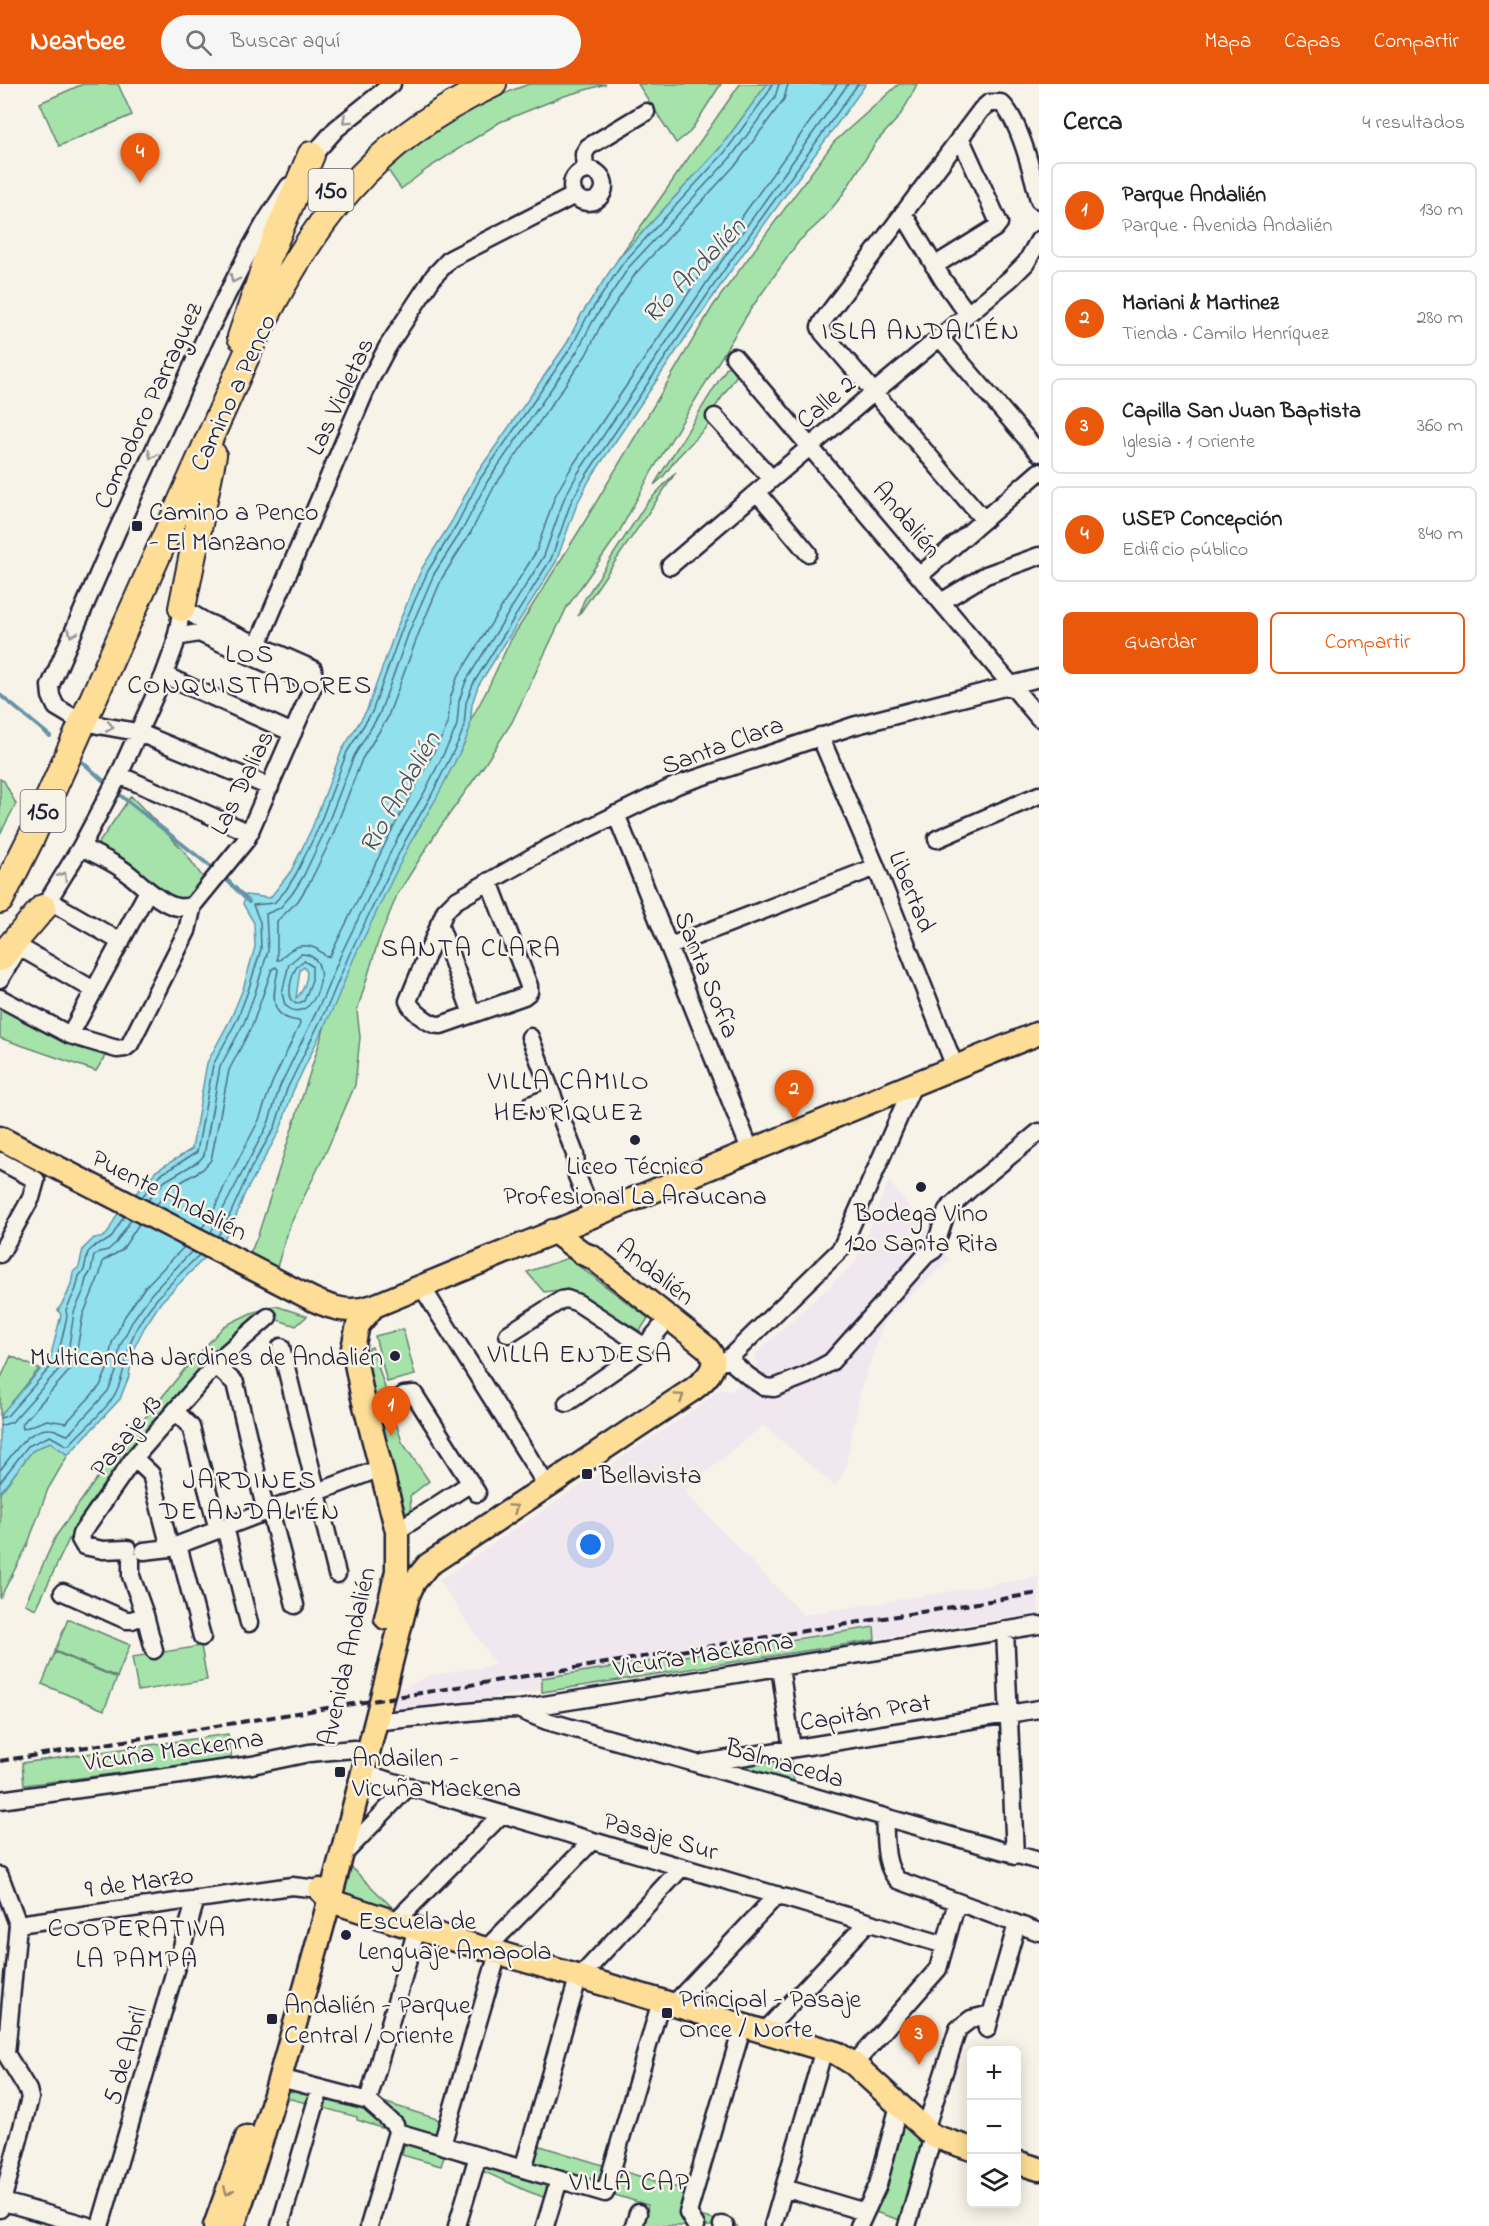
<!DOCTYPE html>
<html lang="es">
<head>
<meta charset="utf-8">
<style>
	body { margin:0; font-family:"Indie Flower",sans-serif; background:#f6f6f6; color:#222 }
	.controls { position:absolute; right:18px; bottom:18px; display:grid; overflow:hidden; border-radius:9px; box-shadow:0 3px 15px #0003 }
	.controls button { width:54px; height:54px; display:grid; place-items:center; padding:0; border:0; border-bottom:2px solid #e0e0e0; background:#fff; color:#222; font:30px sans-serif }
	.you { position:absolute; left:591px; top:1461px; width:21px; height:21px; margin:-15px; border:4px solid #fff; border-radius:50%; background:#1a73e8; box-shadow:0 0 0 9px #1a73e833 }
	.badge { display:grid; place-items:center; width:39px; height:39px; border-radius:50%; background:#ea580c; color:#fff; font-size:20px; font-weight:700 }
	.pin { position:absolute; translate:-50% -50px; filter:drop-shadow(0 2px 3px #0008) }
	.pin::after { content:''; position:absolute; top:32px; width:21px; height:18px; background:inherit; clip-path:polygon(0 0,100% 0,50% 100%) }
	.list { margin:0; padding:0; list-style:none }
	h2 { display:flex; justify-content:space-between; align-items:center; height:78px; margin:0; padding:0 24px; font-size:26px }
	h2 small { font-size:20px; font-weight:400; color:#767676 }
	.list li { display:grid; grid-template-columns:39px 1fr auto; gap:18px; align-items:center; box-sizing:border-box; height:96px; margin:0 12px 12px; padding:0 12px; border:2px solid #e0e0e0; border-radius:9px }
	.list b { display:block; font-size:22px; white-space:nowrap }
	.list p { margin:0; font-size:20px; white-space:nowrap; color:#767676 }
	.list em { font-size:20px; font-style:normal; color:#767676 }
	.actions { display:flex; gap:12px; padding:18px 24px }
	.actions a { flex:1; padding:14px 0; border:2px solid #ea580c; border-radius:9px; text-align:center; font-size:21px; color:#ea580c }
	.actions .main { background:#ea580c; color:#fff }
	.icon { flex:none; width:33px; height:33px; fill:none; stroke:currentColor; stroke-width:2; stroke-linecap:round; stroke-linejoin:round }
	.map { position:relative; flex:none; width:1039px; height:2142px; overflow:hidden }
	header { display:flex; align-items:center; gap:36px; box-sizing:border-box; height:84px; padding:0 30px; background:#ea580c; color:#fff }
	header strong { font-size:28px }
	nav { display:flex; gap:33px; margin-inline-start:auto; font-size:21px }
	.search { width:420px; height:54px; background:#f6f6f6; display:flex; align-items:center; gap:15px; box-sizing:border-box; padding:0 21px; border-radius:33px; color:#767676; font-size:22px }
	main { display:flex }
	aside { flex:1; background:#fff }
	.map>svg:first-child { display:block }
	.built { fill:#f1e7ee }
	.green { fill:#a6e3aa; stroke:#648272; stroke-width:1.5 }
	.water { fill:#91e0ee; stroke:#6594a6; stroke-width:1.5; fill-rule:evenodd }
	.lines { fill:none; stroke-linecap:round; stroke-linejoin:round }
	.shore { stroke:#4e6e83; stroke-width:1.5 }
	.stream { stroke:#6594a6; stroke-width:4 }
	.minor-casing { stroke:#22223b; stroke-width:21 }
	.major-casing { stroke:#22223b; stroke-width:27 }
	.highway-casing { stroke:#22223b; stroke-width:30 }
	.minor { stroke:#f7f3e8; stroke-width:16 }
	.major { stroke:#fede96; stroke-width:22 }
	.highway { stroke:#fede96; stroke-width:26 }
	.rail { stroke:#22223b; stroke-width:4; stroke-dasharray:9 4.5; stroke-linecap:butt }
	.oneway { stroke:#97959a }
	.oneway2 { stroke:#9b896d }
	.poi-dot { fill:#22223b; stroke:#f7f3e8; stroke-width:2 }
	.labels { text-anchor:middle; stroke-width:5; stroke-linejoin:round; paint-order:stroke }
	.shield { fill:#f7f3e8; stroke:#62616f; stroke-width:1.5 }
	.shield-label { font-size:24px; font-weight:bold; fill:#22223b }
	.street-label { font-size:26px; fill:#22223b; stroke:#f7f3e8 }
	.poi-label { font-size:26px; fill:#22223b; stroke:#f7f3e8; text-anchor:start }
	.water-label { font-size:27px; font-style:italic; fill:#3e5268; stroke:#f7f3e8 }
	.neighbourhood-label { font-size:27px; letter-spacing:1.5px; fill:#22223b; stroke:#f7f3e8 }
</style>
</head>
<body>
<header>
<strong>Nearbee</strong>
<div class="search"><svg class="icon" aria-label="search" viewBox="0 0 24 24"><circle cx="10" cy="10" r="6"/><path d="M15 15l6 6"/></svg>Buscar aquí</div>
<nav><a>Mapa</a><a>Capas</a><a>Compartir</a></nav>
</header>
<main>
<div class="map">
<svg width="1039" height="2142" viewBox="0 0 1039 2142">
	<rect width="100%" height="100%" fill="#f7f3e8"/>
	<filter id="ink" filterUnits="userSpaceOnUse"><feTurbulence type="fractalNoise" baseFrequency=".0167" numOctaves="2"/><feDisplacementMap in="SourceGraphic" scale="12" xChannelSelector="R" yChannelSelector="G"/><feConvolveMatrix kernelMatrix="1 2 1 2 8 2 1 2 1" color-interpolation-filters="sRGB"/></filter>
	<g filter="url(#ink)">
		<!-- built -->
		<path class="built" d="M889 1097 950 1175 885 1236 861 1305 845 1385 836 1403 763 1341 684 1407 803 1531 1039 1493V1529L389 1630 397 1607 431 1591 496 1581 439 1496 698 1323 720 1305 731 1308 757 1283 754 1271 855 1179Z"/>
		<!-- green -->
		<path class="green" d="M83 0H118L132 31 59 62 40 19Z
			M529 0H606L564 12 500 38 427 85 401 105 385 82C428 47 476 19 529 0Z
			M638 0H721L690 48 676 59Z
			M740 0H767L720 64 618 175Z
			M899 0H917L908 18 899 33 877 57 841 113 822 136 799 157 750 226 652 387 618 450 567 523 512 638 485 680 436 749 397 811 378 858 357 927 360 953 355 1001 326 1068 290 1141 276 1186 244 1175 252 1165 258 1151 336 907 440 693 486 608 510 557 579 447 713 222 834 58Z
			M729 280 739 288 714 325 711 330V338L676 375 663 393 654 401Z
			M676 388 578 532 584 516 646 420Z
			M0 695 4 697 16 720 0 750Z
			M131 712 184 767 209 802 193 821 173 815 96 763Z
			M0 920 107 969 96 987 0 954Z
			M568 1174 648 1234 640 1247 567 1205 544 1208 527 1188Z
			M276 1222 307 1232 296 1242 275 1235 256 1237 97 1426 69 1455 36 1525 25 1520 56 1452 105 1383 184 1286 224 1242 251 1229Z
			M403 1245 415 1291 387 1298 375 1252Z
			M372 1263 402 1358 429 1397 410 1412 411 1431 406 1433 403 1427 367 1289 369 1264Z
			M11 1272 39 1285 0 1333V1296Z
			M50 1358 68 1371 48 1405 27 1462 0 1514V1409L32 1367Z
			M68 1535 130 1561 117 1593 55 1567Z
			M874 1543 875 1556 542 1608V1594Z
			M201 1562 207 1596 138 1607 132 1573Z
			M55 1568 117 1594 104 1626 42 1600Z
			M228 1650 232 1675 24 1701 22 1679Z
			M791 1674 794 1700 733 1682Z
			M345 1777 397 1828 338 1811Z
			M696 1901 725 1926 684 1914Z
			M288 2002 374 2015 440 2036 434 2055 531 2082 537 2061 688 2107 684 2128 738 2142H641L648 2121 615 2111 616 2108 554 2090 546 2114 527 2107 445 2070 441 2082 402 2071 406 2052 357 2036V2033L284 2013Z
			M904 2039 924 2059 900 2136 875 2128Z"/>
		<!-- water -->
		<path class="water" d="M767 0H866L727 192 590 395 577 420 556 478 478 602 472 620 470 644 465 658 436 715 410 759 354 874 335 920 293 1007 280 1046 244 1111 234 1138 225 1153 161 1218 144 1244 133 1266 129 1292 120 1315 68 1371 50 1358 32 1367 0 1409V1333L2 1329 50 1275 61 1231 58 1226C66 1214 72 1203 73 1188L79 1183 83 1165 94 1154H101L107 1150 117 1131 156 1087 192 1065 207 979 231 934 243 905 255 863 254 839 243 820 246 811 270 814 291 787 312 744 342 666 367 626 397 543 422 484 452 437 475 392 567 259 581 231 618 175 720 64ZM304 883 307 888C307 896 303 909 296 914L300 886Z"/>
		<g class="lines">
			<!-- shore -->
			<path class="shore" d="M788 0 784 15 738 78 636 189 601 241 586 271 494 403 471 448 442 494 418 551 387 635 362 675 332 753 311 796 298 817 277 837V876H280C293 859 312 856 326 873L330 872 390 750 444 649 448 639 450 615 457 594 536 468 555 412 571 384 708 180 837 0
				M301 870C340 870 313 948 285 921L282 909 289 880Z
				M304 877 312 882V896L304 917 296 920 291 916C288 904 292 882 304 877Z
				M142 1113 160 1091 197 1068 213 981 237 936 248 907 261 865 260 838 253 821 274 819 286 806 296 790 317 747 347 668 372 628 402 545 428 487 457 440 480 395 572 262 587 233 623 179 725 68 768 9 772 0
				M148 1116 165 1097 199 1077 204 1071 220 983 244 939 255 909 268 867 266 830 280 824 292 810 303 793 324 749 354 672 379 631 409 548 434 490 464 443 487 398 578 266 593 237 629 183 731 73 775 13 779 0
				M157 1120 171 1104 203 1085 211 1076 229 986 252 942 272 885 276 883 278 886C274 909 266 933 299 937L300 940 272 999 259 1036 225 1101 213 1128 202 1144
				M139 1140 122 1166 103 1177 100 1190 83 1231 77 1265 70 1286 22 1340 23 1345 47 1336 66 1339 100 1302 107 1286 112 1259 125 1232 145 1203 184 1163
				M211 1148 268 1040 280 1002 323 914 342 868 398 753 424 709 452 653 457 641 459 617 466 597 544 472 564 415 578 389 716 185 848 0
				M218 1152 228 1135 251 1084 275 1043 287 1005 330 917 349 871 405 757 431 712 459 656 464 643 466 619 473 600 551 475 571 418 585 393 722 189 858 0
				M0 1334 7 1332 55 1278 61 1259 67 1232 66 1226 76 1205 79 1192 84 1186 88 1168 96 1161 103 1159 111 1154 124 1132
				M0 1342 12 1338 60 1284 69 1262 74 1228 83 1208 86 1195 91 1187 94 1172 99 1168 108 1166 116 1159 131 1136
				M0 1386C13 1371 27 1344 50 1345 57 1345 62 1350 68 1351L108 1307 116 1288 120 1262 133 1236 152 1209 192 1167
				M0 1398 28 1362 50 1352 66 1361H69C82 1346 106 1327 115 1310 127 1288 125 1263 139 1240 154 1214 177 1193 199 1171"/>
			<!-- stream -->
			<path class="stream" d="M0 611 50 652
				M79 675 107 700
				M120 711 215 786
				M226 795 249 818"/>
			<defs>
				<path id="minor" d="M306 79 336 45 392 0
					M572 102a16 16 0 1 1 32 0a16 16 0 1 1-32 0Z
					M585 87 584 70 588 63 646 28
					M903 129 943 196 968 230
					M934 182 995 144 999 139 960 53
					M940 254 1039 369
					M734 273 1039 634
					M715 333 772 395
					M757 408 808 469
					M984 436 823 249 820 243 822 238 981 26 989 19H1001C1020 36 1033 92 1039 116
					M670 482 873 309 1010 195 1026 179 1039 156
					M919 492 1039 388
					M941 518 986 491 1039 472
					M176 553 199 549 314 600
					M253 572 370 296 388 262 434 192 450 175 575 111
					M164 591 293 649
					M820 652 876 783 955 983
					M119 691 250 749
					M270 703 137 648 98 641 71 632 56 623 51 612 50 602 117 447 208 248 249 167 266 137 289 102
					M616 730 751 1068
					M937 755 1039 711
					M489 797 529 902V908L524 912 441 941C430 942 412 927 408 917L445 827 455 817 548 764 677 701 853 642 1039 594
					M48 816 121 858
					M38 833 81 763 119 691 164 591 175 561 182 524 204 537 313 585 314 600 246 756 193 821C168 833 141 797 122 785 109 776 95 770 81 763
					M439 840 472 930
					M670 862 876 783
					M19 863 94 906
					M0 895 18 865
					M0 914 70 951 117 965 125 964 130 960 187 847 193 821
					M70 951 148 807
					M530 953 575 1070 577 1092 593 1131
					M530 1021 553 1012
					M0 1077 36 1096 31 1114 0 1170
					M422 1203 547 1402
					M508 1250 561 1216 567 1215 578 1219 645 1263
					M281 1263 337 1490
					M728 1275 748 1292 764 1303 774 1304 807 1291 831 1278 926 1171 934 1166 947 1126 973 1102 1039 1048
					M719 1279 728 1275 841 1165 913 1001
					M215 1281 235 1299 266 1428
					M567 1319 639 1269 669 1234
					M176 1328 191 1343 218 1446
					M368 1332 404 1311 414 1310 477 1409
					M134 1374 151 1390 170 1464
					M270 1426 295 1521
					M225 1443 249 1539
					M397 1447 471 1399
					M178 1461 202 1553
					M128 1465 103 1466 84 1462 80 1455 81 1450 134 1374 223 1272 268 1233
					M144 1467 170 1464 381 1384
					M131 1476V1492L145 1531 154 1566
					M63 1508 126 1536H132L145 1531
					M1005 1546 1015 1772
					M780 1583 792 1665
					M520 1626 547 1637 1039 1777
					M374 1638 487 1626 519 1625 1039 1541
					M703 1679 1039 1625
					M363 1689 945 1861
					M0 1716 252 1681 309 1669 354 1665
					M884 1734C886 1753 883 1782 898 1796L1039 1848
					M341 1773 409 1702
					M0 1792 18 1840 292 1802 319 1805
					M395 1838 502 1730
					M486 1865 592 1757
					M673 1921 777 1811
					M987 1945 1017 1840
					M765 1947 868 1838
					M854 1980 938 1885 957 1818
					M280 1994 368 2017 395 2041 397 2048
					M368 2017 417 1844
					M925 2046 958 1945 971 1935 991 1930
					M397 2048 605 2109 661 1917
					M442 2061 498 1869
					M523 2085 576 1901 580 1893 682 1783
					M784 2104 865 2128
					M0 2117 89 2142
					M0 2125 30 2014 28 2006 6 1970 18 1840
					M722 2141 725 2142
					M100 2142 196 1815
					M280 2142 320 2005
					M369 2142 397 2048
					M457 2142 478 2072
					M545 2142 559 2096
					M634 2142 638 2129
					M696 2142 688 2129 743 1941
					M773 2142 824 1965
					M859 2142 878 2101 899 2021
					M907 2142 933 2052"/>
				<path id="major" d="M0 1054 312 1215C333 1225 351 1230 374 1222 596 1131 817 1039 1039 949
					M374 1222 358 1241 353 1264 362 1310 397 1447V1487L386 1534
					M320 1806 331 1817 395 1838 836 1969 854 1980 933 2052 972 2065
					M1016 2078 1039 2085
					M215 2142 247 2053
					M233 2142C256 2078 275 2012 293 1947 335 1802 371 1657 408 1511L414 1498 428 1481 692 1306C707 1295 723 1280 706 1263L592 1173 584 1170 553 1147"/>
				<path id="highway" d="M241 253 270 168 311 71
					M182 524 213 371
					M0 816 32 752 252 259C312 140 368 58 493 0
					M0 874 43 824"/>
			</defs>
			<!-- minor casing -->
			<use href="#minor" class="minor-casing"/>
			<!-- major casing -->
			<use href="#major" class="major-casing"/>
			<!-- highway casing -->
			<use href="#highway" class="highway-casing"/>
			<!-- minor -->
			<use href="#minor" class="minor"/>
			<!-- major -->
			<use href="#major" class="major"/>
			<!-- highway -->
			<use href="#highway" class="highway"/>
			<!-- rail -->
			<path class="rail" d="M0 1677 1039 1509"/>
		</g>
		<!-- one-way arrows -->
		<defs><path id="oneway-chevron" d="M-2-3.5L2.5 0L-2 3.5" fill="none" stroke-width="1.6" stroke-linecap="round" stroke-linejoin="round" transform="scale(1.5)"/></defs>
		<g class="oneway">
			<use href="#oneway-chevron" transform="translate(346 36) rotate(138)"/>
			<use href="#oneway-chevron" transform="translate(234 195) rotate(117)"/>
			<use href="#oneway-chevron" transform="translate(152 371) rotate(115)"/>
			<use href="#oneway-chevron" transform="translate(72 549) rotate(114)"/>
			<use href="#oneway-chevron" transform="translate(110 643) rotate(11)"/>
			<use href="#oneway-chevron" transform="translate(63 792) rotate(-58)"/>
		</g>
		<g class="oneway2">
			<use href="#oneway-chevron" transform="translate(680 1313) rotate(-34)"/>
			<use href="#oneway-chevron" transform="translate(514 1424) rotate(-34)"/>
			<use href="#oneway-chevron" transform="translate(228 2107) rotate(111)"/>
		</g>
	</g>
	<!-- markers -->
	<g class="poi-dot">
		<rect x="131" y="436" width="12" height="12" rx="3"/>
		<circle cx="635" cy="1056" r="6"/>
		<circle cx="921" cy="1103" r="6"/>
		<circle cx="395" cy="1272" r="6"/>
		<rect x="581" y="1384" width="12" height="12" rx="3"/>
		<rect x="334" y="1682" width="12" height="12" rx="3"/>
		<circle cx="346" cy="1851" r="6"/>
		<rect x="661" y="1923" width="12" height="12" rx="3"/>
		<rect x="266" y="1929" width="12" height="12" rx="3"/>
	</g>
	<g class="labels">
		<!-- shield labels -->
		<g class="shield">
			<rect x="308.5" y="85" width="45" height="42" rx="4.5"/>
			<rect x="20.5" y="706" width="45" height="42" rx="4.5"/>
		</g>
		<g class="shield-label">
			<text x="331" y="114">150</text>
			<text x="43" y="735">150</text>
		</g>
		<!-- street labels -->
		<g class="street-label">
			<text transform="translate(232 308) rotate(-65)" y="9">Camino a Penco</text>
			<text transform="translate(339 312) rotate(-65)" y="9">Las Violetas</text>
			<text transform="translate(825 317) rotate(-40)" y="9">Calle 2</text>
			<text transform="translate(147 321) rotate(-65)" y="9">Comodoro Parraguez</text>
			<text transform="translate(908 435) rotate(50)" y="9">Andalién</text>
			<text transform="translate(722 660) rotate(-20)" y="9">Santa Clara</text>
			<text transform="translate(241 698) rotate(-64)" y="9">Las Dalias</text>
			<text transform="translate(913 807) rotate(68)" y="9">Libertad</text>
			<text transform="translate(708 890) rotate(68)" y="9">Santa Sofía</text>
			<text transform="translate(170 1110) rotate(27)" y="9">Puente Andalién</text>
			<text transform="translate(656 1187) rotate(38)" y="9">Andalién</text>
			<text transform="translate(125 1351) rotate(-51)" y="9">Pasaje 13</text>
			<text transform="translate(703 1569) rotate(-9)" y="9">Vicuña Mackenna</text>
			<text transform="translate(346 1572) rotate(-77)" y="9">Avenida Andalién</text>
			<text transform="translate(865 1627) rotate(-9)" y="9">Capitán Prat</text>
			<text transform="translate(173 1665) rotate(-8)" y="9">Vicuña Mackenna</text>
			<text transform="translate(785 1678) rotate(16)" y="9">Balmaceda</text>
			<text transform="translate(661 1751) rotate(16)" y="9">Pasaje Sur</text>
			<text transform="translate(139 1797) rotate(-8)" y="9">9 de Marzo</text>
			<text transform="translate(124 1971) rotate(-74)" y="9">5 de Abril</text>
		</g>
		<!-- poi labels -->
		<g class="poi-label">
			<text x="149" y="436">Camino a Penco<tspan x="149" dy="30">- El Manzano</tspan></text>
			<text x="635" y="1090" text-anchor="middle">Liceo Técnico<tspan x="635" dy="30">Profesional La Araucana</tspan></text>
			<text x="921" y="1137" text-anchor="middle">Bodega Vino<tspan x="921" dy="30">120 Santa Rita</tspan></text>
			<text x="383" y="1281" text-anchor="end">Multicancha Jardines de Andalién</text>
			<text x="599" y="1399">Bellavista</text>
			<text x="352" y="1682">Andailen -<tspan x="352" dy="30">Vicuña Mackena</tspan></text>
			<text x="358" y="1845">Escuela de<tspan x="358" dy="30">Lenguaje Amapola</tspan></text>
			<text x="679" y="1923">Principal - Pasaje<tspan x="679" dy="30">Once / Norte</tspan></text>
			<text x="284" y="1929">Andalién - Parque<tspan x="284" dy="30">Central / Oriente</tspan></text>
		</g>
		<!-- water labels -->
		<g class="water-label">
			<text transform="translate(693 186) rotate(-46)" y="9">Río Andalién</text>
			<text transform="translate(399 708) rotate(-60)" y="9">Río Andalién</text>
		</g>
		<!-- neighbourhood labels -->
		<g class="neighbourhood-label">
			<text x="921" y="255">ISLA ANDALIÉN</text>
			<text x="250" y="578">LOS<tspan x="250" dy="31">CONQUISTADORES</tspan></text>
			<text x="471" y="872">SANTA CLARA</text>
			<text x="569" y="1005">VILLA CAMILO<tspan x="569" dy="31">HENRÍQUEZ</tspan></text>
			<text x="580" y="1278">VILLA ENDESA</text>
			<text x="250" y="1404">JARDINES<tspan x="250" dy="31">DE ANDALIÉN</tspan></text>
			<text x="137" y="1852">COOPERATIVA<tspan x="137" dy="31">LA PAMPA</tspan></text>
			<text x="630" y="2106">VILLA CAP</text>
		</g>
	</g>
</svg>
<div class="controls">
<button>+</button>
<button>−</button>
<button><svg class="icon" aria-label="layers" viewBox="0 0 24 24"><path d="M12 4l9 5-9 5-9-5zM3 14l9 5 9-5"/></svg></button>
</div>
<div class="you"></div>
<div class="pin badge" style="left:391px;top:1352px">1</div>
<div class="pin badge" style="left:794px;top:1036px">2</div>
<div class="pin badge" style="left:919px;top:1981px">3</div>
<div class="pin badge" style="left:140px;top:99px">4</div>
</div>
<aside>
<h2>Cerca<small>4 resultados</small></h2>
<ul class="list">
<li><span class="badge">1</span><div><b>Parque Andalién</b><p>Parque · Avenida Andalién</p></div><em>130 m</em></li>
<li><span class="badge">2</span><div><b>Mariani &amp; Martinez</b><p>Tienda · Camilo Henríquez</p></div><em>280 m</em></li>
<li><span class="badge">3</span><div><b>Capilla San Juan Baptista</b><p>Iglesia · 1 Oriente</p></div><em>360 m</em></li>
<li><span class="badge">4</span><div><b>USEP Concepción</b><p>Edificio público</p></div><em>840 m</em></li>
</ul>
<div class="actions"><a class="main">Guardar</a><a>Compartir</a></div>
</aside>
</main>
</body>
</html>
